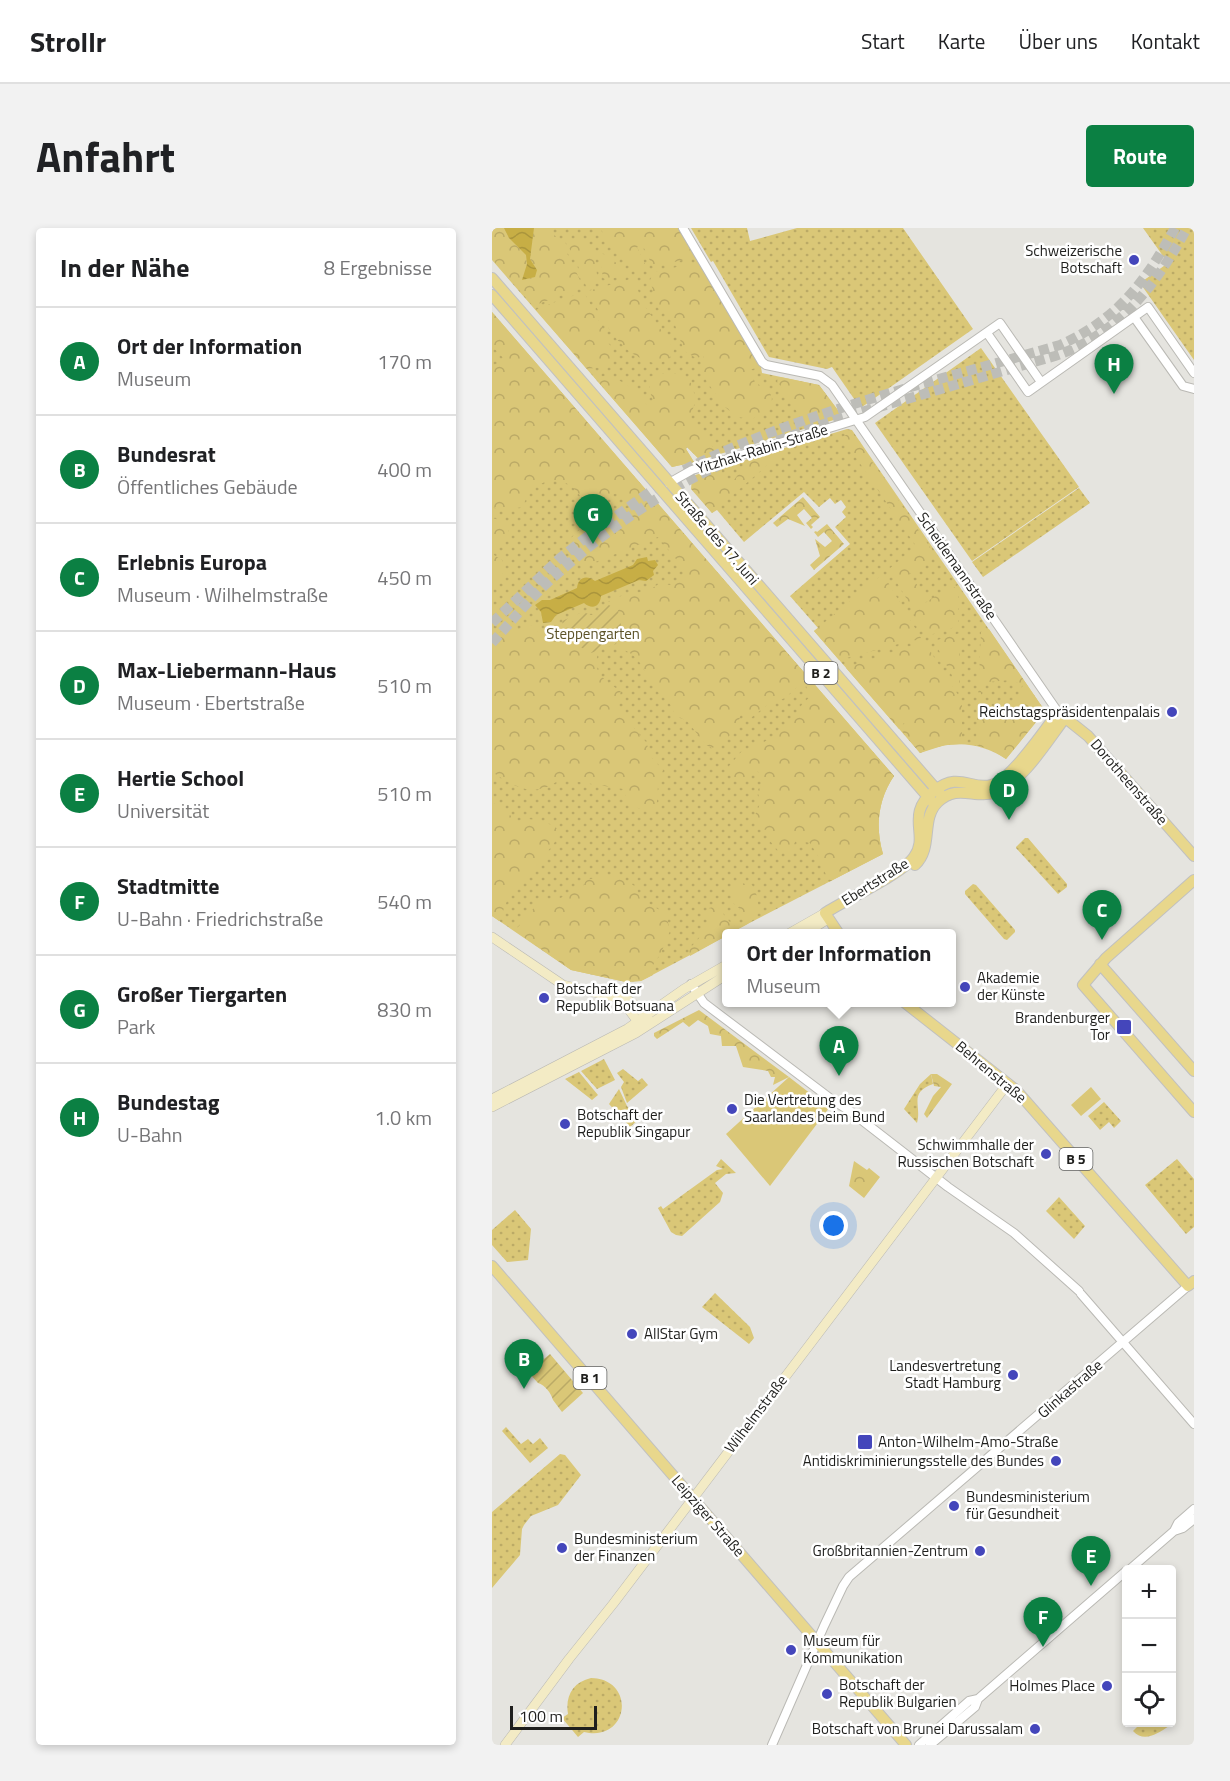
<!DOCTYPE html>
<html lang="de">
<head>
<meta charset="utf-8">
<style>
	body { margin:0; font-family:"Titillium Web",sans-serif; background:#f2f2f2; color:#202124 }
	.controls { position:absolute; right:18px; bottom:18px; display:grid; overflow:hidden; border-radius:6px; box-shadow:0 3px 9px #0003 }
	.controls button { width:54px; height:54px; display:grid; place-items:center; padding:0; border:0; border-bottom:2px solid #e0e0e0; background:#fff; color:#202124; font:30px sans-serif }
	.scale { position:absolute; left:18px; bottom:15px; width:87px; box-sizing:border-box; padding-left:6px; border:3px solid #1f1f1d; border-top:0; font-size:16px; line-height:21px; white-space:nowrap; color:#1f1f1d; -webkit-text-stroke:4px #fff; paint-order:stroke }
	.you { position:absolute; left:342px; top:998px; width:21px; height:21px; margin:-15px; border:4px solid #fff; border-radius:50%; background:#1a73e8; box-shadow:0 0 0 9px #1a73e833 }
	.badge { display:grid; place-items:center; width:39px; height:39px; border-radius:50%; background:#0b8043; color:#fff; font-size:20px; font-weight:700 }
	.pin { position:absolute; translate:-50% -50px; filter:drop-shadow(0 2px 3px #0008) }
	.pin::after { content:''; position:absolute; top:32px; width:21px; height:18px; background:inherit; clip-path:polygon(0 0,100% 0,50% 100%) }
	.popup { position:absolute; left:230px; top:701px; width:234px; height:78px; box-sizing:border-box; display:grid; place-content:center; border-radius:6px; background:#fff; filter:drop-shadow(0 2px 4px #0005); font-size:20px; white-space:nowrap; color:#757577 }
	.popup b { font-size:22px; color:#202124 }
	.popup::after { content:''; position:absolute; left:50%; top:100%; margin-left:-12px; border:12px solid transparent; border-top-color:#fff }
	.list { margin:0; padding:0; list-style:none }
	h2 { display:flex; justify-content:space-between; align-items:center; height:78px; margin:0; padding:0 24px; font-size:26px }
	h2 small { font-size:20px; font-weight:400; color:#757577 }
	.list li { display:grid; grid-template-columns:39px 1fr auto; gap:18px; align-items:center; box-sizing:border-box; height:108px; padding:0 24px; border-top:2px solid #e0e0e0 }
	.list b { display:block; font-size:22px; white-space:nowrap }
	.list p { margin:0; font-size:20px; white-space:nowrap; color:#757577 }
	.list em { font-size:20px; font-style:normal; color:#757577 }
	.icon { flex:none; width:33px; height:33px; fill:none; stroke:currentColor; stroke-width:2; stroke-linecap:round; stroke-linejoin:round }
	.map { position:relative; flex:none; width:702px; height:1517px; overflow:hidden; border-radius:6px }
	header { display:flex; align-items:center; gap:36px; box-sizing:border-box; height:84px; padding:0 30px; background:#fff; border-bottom:2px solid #e0e0e0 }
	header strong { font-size:28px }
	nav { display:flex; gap:33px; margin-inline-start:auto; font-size:21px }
	.intro { display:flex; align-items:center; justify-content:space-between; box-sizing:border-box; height:144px; padding:0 36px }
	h1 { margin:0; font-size:42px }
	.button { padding:15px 27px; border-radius:6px; background:#0b8043; color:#fff; font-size:21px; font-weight:700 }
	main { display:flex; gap:36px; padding:0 36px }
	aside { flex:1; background:#fff; border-radius:6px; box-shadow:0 3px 9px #0003 }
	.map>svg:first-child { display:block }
	.grass { fill:url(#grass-dots) }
	.forest { fill:url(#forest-crowns); fill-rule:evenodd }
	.garden { fill:url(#garden-furrows) }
	.pitch { fill:#dac777 }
	.water { fill:url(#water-waves) }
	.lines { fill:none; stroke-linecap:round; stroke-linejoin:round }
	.trunk-tunnel { stroke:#bdbdb8; stroke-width:10; stroke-dasharray:10 5; stroke-linecap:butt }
	.tertiary-casing { stroke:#bab9b4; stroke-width:10 }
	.secondary-casing { stroke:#bab9b4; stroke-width:10 }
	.primary-casing { stroke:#c0c0c0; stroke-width:12 }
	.tertiary { stroke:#fff; stroke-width:8 }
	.secondary { stroke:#f3ebc5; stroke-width:9 }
	.primary { stroke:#e8d78c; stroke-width:10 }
	.poi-dot { fill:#4446bb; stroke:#fff; stroke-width:2 }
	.labels { text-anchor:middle; stroke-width:5; stroke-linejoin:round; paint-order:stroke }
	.shield { fill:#fff; stroke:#626261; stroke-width:1.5 }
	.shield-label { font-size:14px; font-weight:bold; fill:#1f1f1d }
	.poi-label { font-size:15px; fill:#1f1f1d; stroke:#fff; text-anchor:start }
	.street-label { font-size:15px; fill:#1f1f1d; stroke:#fff }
	.park-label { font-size:15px; fill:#5c5227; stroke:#fff }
</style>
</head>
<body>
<header>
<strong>Strollr</strong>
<nav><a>Start</a><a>Karte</a><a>Über uns</a><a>Kontakt</a></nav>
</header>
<div class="intro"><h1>Anfahrt</h1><a class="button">Route</a></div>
<main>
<aside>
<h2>In der Nähe<small>8 Ergebnisse</small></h2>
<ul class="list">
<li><span class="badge">A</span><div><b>Ort der Information</b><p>Museum</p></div><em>170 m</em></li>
<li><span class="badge">B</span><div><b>Bundesrat</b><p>Öffentliches Gebäude</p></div><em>400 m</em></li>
<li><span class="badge">C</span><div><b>Erlebnis Europa</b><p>Museum · Wilhelmstraße</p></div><em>450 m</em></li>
<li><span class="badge">D</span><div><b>Max-Liebermann-Haus</b><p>Museum · Ebertstraße</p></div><em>510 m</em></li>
<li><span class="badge">E</span><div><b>Hertie School</b><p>Universität</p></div><em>510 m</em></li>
<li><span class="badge">F</span><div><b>Stadtmitte</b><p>U-Bahn · Friedrichstraße</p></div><em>540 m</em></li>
<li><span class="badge">G</span><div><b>Großer Tiergarten</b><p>Park</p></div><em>830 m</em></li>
<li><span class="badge">H</span><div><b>Bundestag</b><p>U-Bahn</p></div><em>1.0 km</em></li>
</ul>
</aside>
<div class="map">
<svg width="702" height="1517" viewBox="0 0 702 1517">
	<defs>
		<pattern id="grass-dots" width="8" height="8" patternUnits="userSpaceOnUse" patternTransform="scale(1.5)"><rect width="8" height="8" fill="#dac777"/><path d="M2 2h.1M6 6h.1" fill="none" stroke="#ba6" stroke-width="1.8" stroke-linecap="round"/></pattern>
		<pattern id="forest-crowns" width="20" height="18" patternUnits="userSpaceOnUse" patternTransform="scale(1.5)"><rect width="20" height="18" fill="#dac777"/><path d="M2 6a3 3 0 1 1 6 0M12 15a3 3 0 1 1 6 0" fill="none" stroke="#ba6"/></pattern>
		<pattern id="garden-furrows" width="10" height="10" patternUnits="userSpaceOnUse" patternTransform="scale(1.5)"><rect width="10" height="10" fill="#dac777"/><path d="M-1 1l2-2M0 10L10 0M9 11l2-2" fill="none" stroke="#ba6"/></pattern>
		<pattern id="water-waves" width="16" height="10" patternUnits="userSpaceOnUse" patternTransform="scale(1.5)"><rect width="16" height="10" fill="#c7ae45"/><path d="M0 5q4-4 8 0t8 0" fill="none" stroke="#aa953c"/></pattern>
	</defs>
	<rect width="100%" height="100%" fill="#e5e4df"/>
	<!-- grass -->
	<path class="grass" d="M0 0H187L269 139 270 145 327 157 348 185 345 191 208 232 195 219 194 221 202 234 180 239 0 32Z
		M199 0H255L258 13 305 0H411L481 101 370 179 367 178 340 139 335 141 277 129 221 33 219 34Z
		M651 0H702V132L648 55 676 35Z
		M0 84 402 548C386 572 383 598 391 626L238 705 234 706V708L149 753 134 754 79 742 0 688Z
		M489 120 587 259 480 333 383 195Z
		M355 201 360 202 553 483 514 531C487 513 458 512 428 525L322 403 326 400 298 368 358 316 343 299 354 289 350 284 354 279 349 272 343 276 338 270 327 279 312 264 252 314 225 282 220 285 200 261V248Z
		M587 260 598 275 491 349 480 334Z
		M533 610H536L575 656V659L566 666 524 620V619Z
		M481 656 484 657 523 702V704L515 712 512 711 473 666V663Z
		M112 831 123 852 105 861 89 843Z
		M131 841 146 853 150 850 156 857 135 875 129 859 132 854 125 845Z
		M87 844 106 867 100 872 73 851Z
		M439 846 441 856C416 865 430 877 425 895L412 881 428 856Z
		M127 861 135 878 146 892 138 899 117 876Z
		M612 874 629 893 622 900 617 894 608 902 596 888Z
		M229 931 244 945 234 946 223 955 231 965 228 974 190 1008 184 1007 179 1004 166 980 169 978 171 981 225 942 231 941 224 938Z
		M685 931 702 951V999L694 1006 653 957Z
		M567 969 593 998 582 1011 554 983Z
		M23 982 39 1001 36 1032 15 1034 0 1017V1002Z
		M223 1065 258 1099 262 1110 257 1116 210 1079Z
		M14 1199 29 1216 36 1211 41 1216 48 1210 56 1220 38 1235 10 1203Z
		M68 1226 73 1227 89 1247 66 1277 39 1288 32 1297 30 1301 28 1327 0 1360V1284Z
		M99 1450C145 1451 137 1515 92 1504L86 1509 70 1490 76 1486C73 1468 81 1454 99 1450Z
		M649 1495H674L677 1498C665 1506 652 1515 641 1503Z"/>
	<!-- forest -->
	<path class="forest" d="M0 0H12L17 10 34 27 35 52 43 49 44 40 38 31 42 0H58L78 30 91 59 41 78 0 31Z
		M109 0H187L204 29 161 39 150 16 145 19 155 40 149 43 114 15Z
		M76 10 92 14 102 22 106 55 94 58 82 28 72 12Z
		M107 25 115 27 137 46 115 52 111 50Z
		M198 36H208L269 139 256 142 263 155 277 161 280 171 278 176 261 191 245 189 233 179 215 154 210 142 212 128 204 130 192 123 183 97 179 91 166 80 158 52 162 44Z
		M142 50 150 74 182 121C181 129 173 133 166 136 128 129 112 94 96 63Z
		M92 64 110 99 115 114 119 118V130L117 134 109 139 95 141 44 82 49 79Z
		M0 84 402 548C386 572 383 598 391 626L337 654 326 628 318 615 304 612 298 625H288L278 613 277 602 264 601 263 587 269 574 265 563 272 553 270 547 265 543 258 545 251 556 242 552 237 538 249 524 272 514 294 500 311 475 318 469 314 458 304 460 293 470 274 478 255 493 249 486C245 501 235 514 220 520L214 517 195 493 183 487C177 468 169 471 161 457 155 448 151 437 143 429 137 423 129 422 124 416L129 397 120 377 115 376V374L143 362 145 365 159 361 168 355 178 357 197 347 166 309 96 337 88 335 77 312 89 300 93 282 141 280 129 264 92 275C78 243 41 246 31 279L12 282 0 279V138L13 132 0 118Z
		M168 146H185L199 155 204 171 198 190 225 224 224 227 208 232 195 219 194 221 202 234 180 239 102 149C118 146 134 154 146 166 151 172 153 177 160 179L162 175 158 164V149Z
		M288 149 327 157 348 185 345 191 314 198 285 153Z
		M360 204 444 328 417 346 435 370 420 380 397 341 424 318 350 209Z
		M294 221 220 285 199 261 200 249 229 241 232 251 242 252 257 232Z
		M311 269 328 289 319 297 321 299 319 301 314 295 320 290 312 281 305 287 313 298 296 291 285 299 281 295Z
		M0 290 15 294 18 311 1 322 2 327 10 332 14 342 0 358Z
		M335 296 352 316 322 342 318 337 328 328 323 311 333 319 340 313 332 304 326 309 322 304 324 303 325 304Z
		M391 346 429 410 347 432 322 403Z
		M466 357V398L435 408 421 383 457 359 460 361Z
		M38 397 42 398 45 403 55 407 59 405 64 407 75 399C88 407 86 427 106 425 100 447 113 451 129 464L125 474 121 477 139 490 142 500 154 514 160 530 171 542 166 557 165 574 160 581C143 583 136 576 131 561L69 551C42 570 26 561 0 544V439L2 438 0 432V408L21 398 30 402Z
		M497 401 553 483 514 531 500 522 484 517 489 404ZM519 452 531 457 522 477 504 485 489 487V461L496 454Z
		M468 405V463L442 413Z
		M430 414 433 418H435L470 473V516L453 517 428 525 409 502 415 499 412 495 407 501 354 440Z
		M0 574 26 593C46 588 46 595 62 597L69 606 56 623 49 638 28 653 17 668 7 693 0 688Z
		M118 647 135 653 144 659 148 670 174 686 178 703 169 725 159 740 161 747 149 753 134 754 79 742 23 703 35 687 50 672 60 674 91 659 94 652Z
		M249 655 260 657C264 663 265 668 266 675 269 693 252 698 238 705L234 706V708L198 728 197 721C212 706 215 701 217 680L225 678 241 698 252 694 247 680 240 674 239 659Z
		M207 782 297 849 281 857 283 849H279L276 843 251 839 244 818H230L229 808 218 806 216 798 206 792 197 799 191 794 165 811 162 808V805Z
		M439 846H445L460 856 435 890 432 886 441 868 449 859 442 858Z
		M362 933 375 942 377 940 388 949 372 970 357 958Z"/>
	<!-- garden -->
	<path class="garden" d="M115 376 126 382 129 397 124 416 99 425 85 417 78 400 75 399 64 407 59 405 71 397 70 393 91 384 99 387 107 386Z
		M58 1126 91 1165 70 1184 61 1172C59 1165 53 1157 46 1155L36 1144Z"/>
	<!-- pitch -->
	<path class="pitch" d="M297 849 337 880 278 958 234 906Z
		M599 859 609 871 589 888 579 877Z"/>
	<!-- water -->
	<path class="water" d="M12 0H42L38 31 45 42 43 49 30 52 35 36 34 27 17 10Z
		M155 329 156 333 163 332 166 337 161 343 162 347 154 353 147 352 109 368C108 379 100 382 92 375L64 387 59 394 51 395 49 384 43 377 50 372H58L85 360C86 350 94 346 103 353L141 337 145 331Z"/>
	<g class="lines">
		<!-- trunk-tunnel -->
		<path class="trunk-tunnel" d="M285 213 349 190 563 128C627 106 664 57 695 0
			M192 242C311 183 442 154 568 117 626 91 653 54 683 0
			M0 395 67 331 92 311 173 253
			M0 415C18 395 34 375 53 357 106 308 166 264 232 235"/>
		<defs>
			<path id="tertiary" d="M191 0 270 134 274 137 328 148 340 157 566 484
				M642 89 691 158 702 161
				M495 105 536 164 656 79 702 145
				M177 255 200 242 373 189 508 95 549 154
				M199 756 212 775 339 871 358 883 456 959 522 1005 587 1063
				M589 1066 702 1196
				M682 1303 686 1295 702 1281
				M637 1342 682 1303 691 1300 702 1291
				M280 1517 332 1398 351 1358 357 1349 696 1058
				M427 1517 477 1473 486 1471
				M438 1517 483 1479 486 1471 634 1343"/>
			<path id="secondary" d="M296 706 333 685
				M312 706 336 691
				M0 709 71 757 136 772 146 779 156 791
				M129 771 149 798
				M0 871 135 801 192 761 234 737
				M0 879 144 805 234 747
				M13 1517 77 1431 121 1376 516 855"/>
			<path id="primary" d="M0 50 451 569
				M0 67 443 577
				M423 637C442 619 428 591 446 574 466 555 483 572 504 564 531 554 556 512 573 490
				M702 652 614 730 591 757 702 884
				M347 706 333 685C353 672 410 646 422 629 438 607 412 587 442 563 467 543 478 562 499 557 518 553 553 502 566 484L596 508 702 628
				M608 736 702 843
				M412 774 524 862 696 1058 702 1053
				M0 1038 414 1517"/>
		</defs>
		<!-- tertiary casing -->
		<use href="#tertiary" class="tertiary-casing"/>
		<!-- secondary casing -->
		<use href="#secondary" class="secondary-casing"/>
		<!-- primary casing -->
		<use href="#primary" class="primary-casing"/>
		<!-- tertiary -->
		<use href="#tertiary" class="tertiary"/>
		<!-- secondary -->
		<use href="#secondary" class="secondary"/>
		<!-- primary -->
		<use href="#primary" class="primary"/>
	</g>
	<!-- markers -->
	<g class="poi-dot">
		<circle cx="642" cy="32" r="6"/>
		<circle cx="680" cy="484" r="6"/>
		<circle cx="473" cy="759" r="6"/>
		<circle cx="52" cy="770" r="6"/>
		<rect x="624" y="791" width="16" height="16" rx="3"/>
		<circle cx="240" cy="881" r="6"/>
		<circle cx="73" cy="896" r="6"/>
		<circle cx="554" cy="926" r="6"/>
		<circle cx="140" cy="1106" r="6"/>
		<circle cx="521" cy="1147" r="6"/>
		<rect x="365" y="1206" width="16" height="16" rx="3"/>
		<circle cx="564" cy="1233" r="6"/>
		<circle cx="462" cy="1278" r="6"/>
		<circle cx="70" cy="1320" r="6"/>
		<circle cx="488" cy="1323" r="6"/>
		<circle cx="299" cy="1422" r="6"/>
		<circle cx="615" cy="1458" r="6"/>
		<circle cx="335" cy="1466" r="6"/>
		<circle cx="543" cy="1501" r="6"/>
	</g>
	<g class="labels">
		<!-- shield labels -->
		<g class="shield">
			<rect x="312.5" y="434" width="33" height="22" rx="4.5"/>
			<rect x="567.5" y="920" width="33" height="22" rx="4.5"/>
			<rect x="81.5" y="1139" width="33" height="22" rx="4.5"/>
		</g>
		<g class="shield-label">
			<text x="329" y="450">B 2</text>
			<text x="584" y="936">B 5</text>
			<text x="98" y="1155">B 1</text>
		</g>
		<!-- poi labels -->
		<g class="poi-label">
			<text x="630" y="28" text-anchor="end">Schweizerische<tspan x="630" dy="17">Botschaft</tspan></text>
			<text x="668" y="489" text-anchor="end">Reichstagspräsidentenpalais</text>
			<text x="485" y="755">Akademie<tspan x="485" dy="17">der Künste</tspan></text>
			<text x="64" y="766">Botschaft der<tspan x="64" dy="17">Republik Botsuana</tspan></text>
			<text x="618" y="795" text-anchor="end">Brandenburger<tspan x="618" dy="17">Tor</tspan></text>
			<text x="252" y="877">Die Vertretung des<tspan x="252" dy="17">Saarlandes beim Bund</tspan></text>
			<text x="85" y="892">Botschaft der<tspan x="85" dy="17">Republik Singapur</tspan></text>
			<text x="542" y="922" text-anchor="end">Schwimmhalle der<tspan x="542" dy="17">Russischen Botschaft</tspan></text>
			<text x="152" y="1111">AllStar Gym</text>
			<text x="509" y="1143" text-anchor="end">Landesvertretung<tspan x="509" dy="17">Stadt Hamburg</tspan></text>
			<text x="386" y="1219">Anton-Wilhelm-Amo-Straße</text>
			<text x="552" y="1238" text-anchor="end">Antidiskriminierungsstelle des Bundes</text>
			<text x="474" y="1274">Bundesministerium<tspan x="474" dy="17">für Gesundheit</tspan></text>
			<text x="82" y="1316">Bundesministerium<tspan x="82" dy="17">der Finanzen</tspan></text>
			<text x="476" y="1328" text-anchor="end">Großbritannien-Zentrum</text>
			<text x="311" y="1418">Museum für<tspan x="311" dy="17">Kommunikation</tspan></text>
			<text x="347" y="1462">Botschaft der<tspan x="347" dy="17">Republik Bulgarien</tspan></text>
			<text x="603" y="1463" text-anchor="end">Holmes Place</text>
			<text x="531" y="1506" text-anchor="end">Botschaft von Brunei Darussalam</text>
		</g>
		<!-- street labels -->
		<g class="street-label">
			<text transform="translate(270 221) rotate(-17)" y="5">Yitzhak-Rabin-Straße</text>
			<text transform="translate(225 310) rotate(49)" y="5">Straße des 17. Juni</text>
			<text transform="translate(465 338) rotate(55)" y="5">Scheidemannstraße</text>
			<text transform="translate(637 554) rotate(49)" y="5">Dorotheenstraße</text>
			<text transform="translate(383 654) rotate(-32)" y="5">Ebertstraße</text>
			<text transform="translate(499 844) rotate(40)" y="5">Behrenstraße</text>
			<text transform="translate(578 1161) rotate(-41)" y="5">Glinkastraße</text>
			<text transform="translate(264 1186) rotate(-53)" y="5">Wilhelmstraße</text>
			<text transform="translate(216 1288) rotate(49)" y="5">Leipziger Straße</text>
		</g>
		<!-- park labels -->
		<g class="park-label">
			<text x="101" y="411">Steppengarten</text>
		</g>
	</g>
</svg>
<div class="controls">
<button>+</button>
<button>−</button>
<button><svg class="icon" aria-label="locate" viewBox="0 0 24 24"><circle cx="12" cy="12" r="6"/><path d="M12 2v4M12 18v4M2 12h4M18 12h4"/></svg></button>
</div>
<div class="scale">100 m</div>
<div class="you"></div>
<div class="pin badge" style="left:347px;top:848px">A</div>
<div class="popup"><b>Ort der Information</b>Museum</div>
<div class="pin badge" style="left:32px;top:1161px">B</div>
<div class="pin badge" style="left:610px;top:712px">C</div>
<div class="pin badge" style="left:517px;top:592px">D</div>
<div class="pin badge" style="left:599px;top:1358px">E</div>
<div class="pin badge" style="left:551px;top:1419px">F</div>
<div class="pin badge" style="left:101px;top:316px">G</div>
<div class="pin badge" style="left:622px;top:166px">H</div>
</div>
</main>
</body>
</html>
